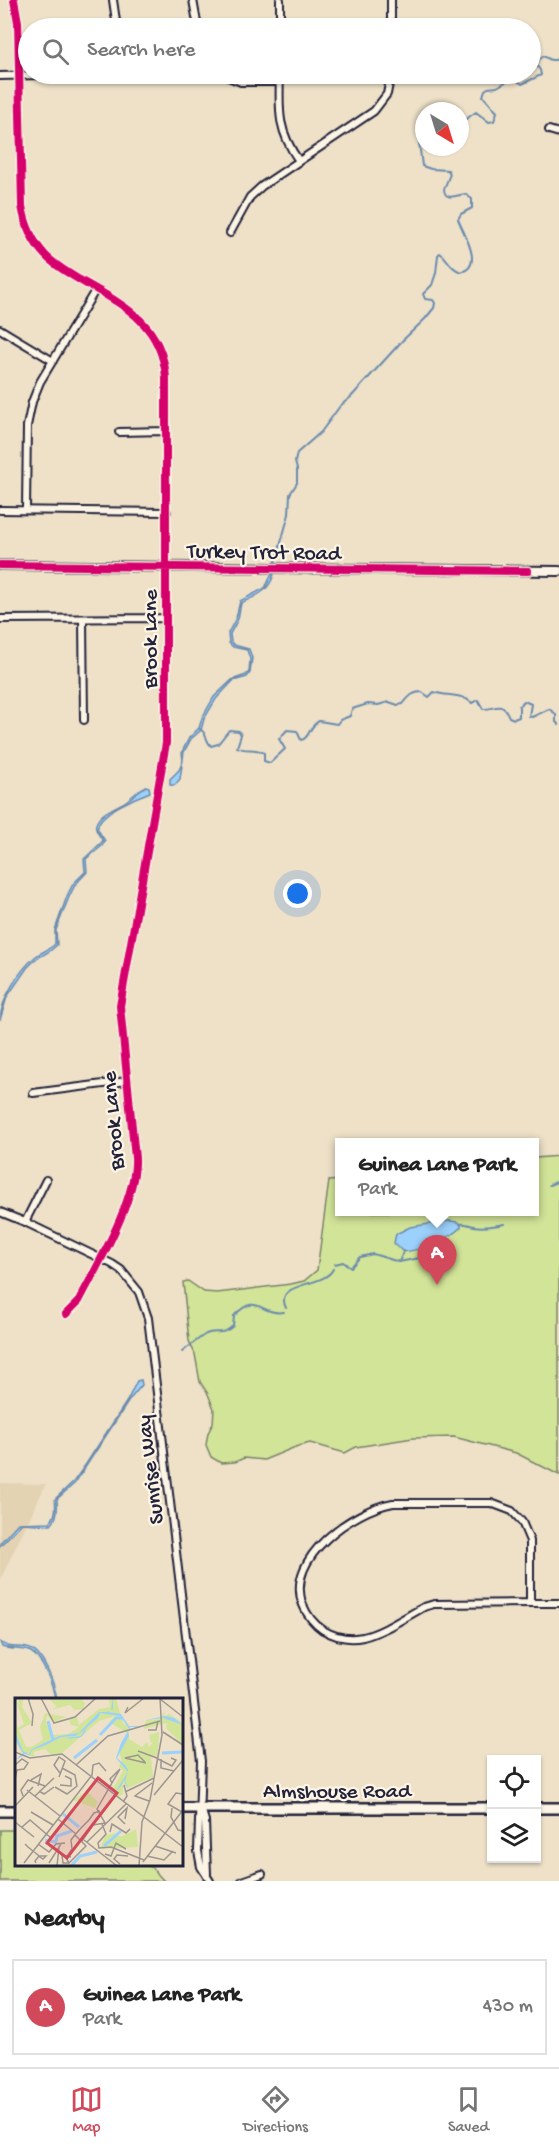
<!DOCTYPE html>
<html lang="en">
<head>
<meta charset="utf-8">
<style>
	body { margin:0; font-family:"Gochi Hand",sans-serif; background:#f2f2f2; color:#222 }
	.controls { position:absolute; right:18px; bottom:18px; display:grid; overflow:hidden; border-radius:0px; box-shadow:0 2px 4px #0004 }
	.controls button { width:54px; height:54px; display:grid; place-items:center; padding:0; border:0; border-bottom:2px solid #e0e0e0; background:#fff; color:#222; font:30px sans-serif }
	.compass { position:absolute; left:415px; top:102px; width:54px; height:54px; border-radius:50%; background:#fff; box-shadow:0 2px 4px #0004; rotate:142deg }
	.you { position:absolute; left:298px; top:894px; width:21px; height:21px; margin:-15px; border:4px solid #fff; border-radius:50%; background:#1a73e8; box-shadow:0 0 0 9px #1a73e833 }
	.badge { display:grid; place-items:center; width:39px; height:39px; border-radius:50%; background:#d1495b; color:#fff; font-size:20px; font-weight:700 }
	.pin { position:absolute; translate:-50% -50px; filter:drop-shadow(0 2px 3px #0008) }
	.pin::after { content:''; position:absolute; top:32px; width:21px; height:18px; background:inherit; clip-path:polygon(0 0,100% 0,50% 100%) }
	.popup { position:absolute; left:335px; top:1138px; width:204px; height:78px; box-sizing:border-box; display:grid; place-content:center; border-radius:0px; background:#fff; filter:drop-shadow(0 2px 4px #0005); font-size:20px; white-space:nowrap; color:#767676 }
	.popup b { font-size:22px; color:#222 }
	.popup::after { content:''; position:absolute; left:50%; top:100%; margin-left:-12px; border:12px solid transparent; border-top-color:#fff }
	.list { margin:0; padding:0; list-style:none }
	h2 { display:flex; justify-content:space-between; align-items:center; height:78px; margin:0; padding:0 24px; font-size:26px }
	h2 small { font-size:20px; font-weight:400; color:#767676 }
	.list li { display:grid; grid-template-columns:39px 1fr auto; gap:18px; align-items:center; box-sizing:border-box; height:96px; margin:0 12px 12px; padding:0 12px; border:2px solid #e0e0e0; border-radius:0px }
	.list b { display:block; font-size:22px; white-space:nowrap }
	.list p { margin:0; font-size:20px; white-space:nowrap; color:#767676 }
	.list em { font-size:20px; font-style:normal; color:#767676 }
	.icon { flex:none; width:33px; height:33px; fill:none; stroke:currentColor; stroke-width:2; stroke-linecap:round; stroke-linejoin:round }
	.map { position:relative; flex:none; width:559px; height:1881px; overflow:hidden }
	.search { position:absolute; background:#fff; box-shadow:0 2px 4px #0004; left:18px; right:18px; top:18px; height:66px; display:flex; align-items:center; gap:15px; box-sizing:border-box; padding:0 21px; border-radius:33px; color:#767676; font-size:22px }
	.sheet { height:186px; background:#fff }
	nav { display:flex; justify-content:space-around; align-items:center; box-sizing:border-box; height:84px; border-top:2px solid #e0e0e0; background:#fff; font-size:16px; color:#767676 }
	nav a { display:grid; justify-items:center; gap:3px }
	nav .on { color:#d1495b }
	.map>svg:first-child { display:block }
	.built { fill:#e4d3b3 }
	.green { fill:#d2e498; stroke:#7a836a; stroke-width:1.5 }
	.water { fill:#9cd1fb; stroke:#6b8bae; stroke-width:1.5 }
	.lines { fill:none; stroke-linecap:round; stroke-linejoin:round }
	.stream { stroke:#6b8bae; stroke-width:2 }
	.minor-casing { stroke:#22223b; stroke-width:10 }
	.tertiary-casing { stroke:#22223b; stroke-width:12 }
	.secondary-casing { stroke:#22223b; stroke-width:14 }
	.minor { stroke:#fcf5e5; stroke-width:6 }
	.tertiary { stroke:#fcf5e5; stroke-width:8 }
	.secondary { stroke:#fcf5e5; stroke-width:9 }
	.cycleway-casing { stroke:#fcf5e5; stroke-width:11 }
	.cycleway { stroke:#d6006c; stroke-width:8 }
	.labels { text-anchor:middle; stroke-width:4.5; stroke-linejoin:round; paint-order:stroke }
	.street-label { font-size:22px; fill:#22223b; stroke:#fcf5e5 }
	.inset-river { fill:none; stroke:#9cd1fb; stroke-width:3 }
	.inset-road { fill:none; stroke:#9c9590; stroke-width:1.5 }
	.view { fill:#d1495b; fill-opacity:0.15; stroke:#d1495b; stroke-width:3 }
	.inset-edge { fill:none; stroke:#22223b; stroke-width:3 }
</style>
</head>
<body>
<div class="map">
<svg width="559" height="1881" viewBox="0 0 559 1881">
	<rect width="100%" height="100%" fill="#eee1c8"/>
	<filter id="ink" filterUnits="userSpaceOnUse"><feTurbulence type="fractalNoise" baseFrequency=".0167" numOctaves="2"/><feDisplacementMap in="SourceGraphic" scale="12" xChannelSelector="R" yChannelSelector="G"/><feConvolveMatrix kernelMatrix="1 2 1 2 8 2 1 2 1" color-interpolation-filters="sRGB"/></filter>
	<g filter="url(#ink)">
		<!-- built -->
		<path class="built" d="M0 1483 46 1484 0 1580Z"/>
		<!-- green -->
		<path class="green" d="M559 1156V1475L516 1453 454 1437 413 1438 356 1447 345 1453 310 1443 298 1446 264 1460 244 1458 235 1462 221 1463 211 1457 206 1445 208 1433 213 1423 214 1409 208 1394 200 1382 195 1354 189 1341 183 1282 188 1281 204 1292 217 1293 291 1284 304 1281 317 1270 329 1181 339 1180 340 1212H534L535 1158Z
			M0 1830H16V1864L149 1865 164 1881H0Z"/>
		<!-- water -->
		<path class="water" d="M272 574H274C269 592 256 596 241 603L238 619 230 634 231 642 234 645 249 649 252 658 250 673 247 677 233 681 216 699 204 719 201 730 191 739 184 752 180 779 175 785H170V779L179 770 183 761 182 752 189 738 199 728 202 718 214 697 232 680 246 675 249 672 250 659 247 650 233 647 229 643 228 633 236 618 240 601 265 588Z
			M146 786 149 787 150 792C139 796 95 814 98 829 99 833 103 837 105 841L102 846 86 859 87 872 75 885 69 897 56 930 57 945 50 951 36 959 27 968 7 997 0 1020C1 999 19 971 35 957 41 952 49 950 55 944V930L67 896 73 884 85 872 84 859 103 841C100 836 94 830 96 824 100 812 117 807 126 801 133 796 139 790 146 786Z
			M449 1221 458 1222 461 1224V1227C450 1239 418 1251 403 1252L394 1243 396 1234 410 1227Z
			M141 1380 142 1385 130 1399 75 1483 57 1499C58 1508 57 1519 51 1525L22 1523 0 1546V1543L18 1523 50 1522C56 1517 56 1506 55 1499L74 1481 86 1464 127 1401 137 1381Z
			M0 1642C9 1649 17 1646 27 1648 43 1650 55 1686 57 1699H55C53 1686 43 1659 31 1652 24 1648 11 1650 2 1647Z"/>
		<g class="lines">
			<!-- stream -->
			<path class="stream" d="M460 119H466L476 112 489 122 494 121 497 112 483 96 485 90 488 88 497 87 513 78 522 84 541 75 540 70 537 66C537 61 539 59 543 56L551 60H556L559 55
				M275 564 289 514 290 494 297 483V469L295 462 297 453 321 432 340 406 351 397 402 341 425 319 434 308 435 303 433 300 425 299 423 294 432 285 436 273 438 255 440 253C449 259 448 267 461 272 485 266 463 233 458 219L461 214 472 208V199L465 194C457 195 445 202 444 189L450 174 448 170 431 169 422 166 419 142 424 133
				M200 729C207 733 205 740 211 746L218 744 229 730 239 731 241 735 237 747C246 752 255 747 264 753V761L270 763 285 749 279 739 287 730 297 731 301 740C309 739 309 726 319 721L337 724 340 720 350 716 352 709 368 704 378 705 389 702 398 705 403 704C409 697 412 692 422 692L429 697 434 692C447 697 462 693 472 703L478 700 483 709C495 710 502 699 509 717L514 719 519 717V706L524 701 531 704 529 716 532 717 549 709 556 714V722L559 725
				M549 1185 559 1181
				M460 1224C466 1223 468 1225 474 1226 484 1228 494 1226 504 1224
				M399 1262 404 1250
				M335 1264 343 1262 351 1267 360 1257 373 1254 399 1262 435 1255
				M286 1308C273 1281 324 1288 333 1269
				M182 1352C189 1347 199 1338 206 1334 216 1329 221 1337 233 1326L234 1316C258 1291 260 1316 284 1312"/>
			<defs>
				<path id="minor" d="M14 0 18 22 22 206C25 224 32 241 45 255 54 265 67 272 78 279 121 304 161 321 166 377V743L120 1006 135 1158C137 1199 98 1264 79 1301L66 1314
					M113 0 117 28
					M193 0 198 28
					M280 0V28
					M391 0V28
					M221 74 241 82H279
					M280 74C279 110 277 130 299 161
					M0 76 82 74
					M549 130 559 133
					M230 233 250 197 262 186 374 111 387 94 391 74
					M0 329 53 361
					M119 432 166 431
					M0 510 167 512
					M26 510 27 426 32 402 40 382 96 289
					M0 619 166 618
					M83 619 84 720
					M33 1093 127 1081
					M0 1212 25 1222 112 1264 121 1270 139 1292 148 1318 201 1761 198 1851 201 1867 210 1881
					M25 1222 46 1180
					M393 1503H491L512 1511 522 1522 530 1541V1603L434 1604 424 1607C405 1617 384 1632 363 1637 349 1640 335 1637 323 1630 314 1624 307 1615 303 1605 284 1558 354 1510 393 1503Z
					M530 1603H559
					M201 1808 205 1821 207 1874
					M242 1881 262 1874"/>
				<path id="tertiary" d="M0 565 559 571"/>
				<path id="secondary" d="M182 1808H492
					M536 1808H559
					M0 1811H16"/>
			</defs>
			<!-- minor casing -->
			<use href="#minor" class="minor-casing"/>
			<!-- tertiary casing -->
			<use href="#tertiary" class="tertiary-casing"/>
			<!-- secondary casing -->
			<use href="#secondary" class="secondary-casing"/>
			<!-- minor -->
			<use href="#minor" class="minor"/>
			<!-- tertiary -->
			<use href="#tertiary" class="tertiary"/>
			<!-- secondary -->
			<use href="#secondary" class="secondary"/>
			<defs>
				<path id="cycleway" d="M14 0 18 22 22 206C25 224 32 241 45 255 54 265 67 272 78 279 121 304 161 321 166 377V743L120 1006 135 1158C137 1199 98 1264 79 1301L66 1314
					M0 565 528 571"/>
			</defs>
			<!-- cycleway casing -->
			<use href="#cycleway" class="cycleway-casing"/>
			<!-- cycleway -->
			<use href="#cycleway" class="cycleway"/>
		</g>
	</g>
	<g class="labels">
		<!-- street labels -->
		<g class="street-label">
			<text transform="translate(264 550) rotate(1)" y="8">Turkey Trot Road</text>
			<text transform="translate(148 639) rotate(-90)" y="8">Brook Lane</text>
			<text transform="translate(111 1121) rotate(-95)" y="8">Brook Lane</text>
			<text transform="translate(148 1470) rotate(-97)" y="8">Sunrise Way</text>
			<text x="337" y="1797">Almshouse Road</text>
		</g>
	</g>
	<!-- overview -->
	<g transform="translate(15 1698)">
		<rect width="168" height="168" fill="#eee1c8"/>
		<path d="M0 0 4 8 3 0H8L7 9 17 25 4 32 11 49H16L28 42 25 29 30 15 51 19 38 24 32 17 31 24 37 37 53 36 64 29 56 27 54 21 62 19 64 27 84 11 95 9 94 0 101 1 108 25 114 29V41L127 49 132 44 134 49 139 43 136 45 134 37 144 34 143 57 136 58 138 79 113 90 108 85V96L103 99 97 92 108 73 104 68 107 63 104 54 112 35 94 24 100 18 84 23 47 55 37 57 30 51 19 54V59L7 55 0 42V22L3 30 9 26ZM65 0 70 5 68 11 60 12 55 7 35 12 42 9 34 1ZM149 14 150 18 154 16 168 25V47L151 30 152 25 129 31 131 22 144 21ZM72 93 83 104 80 110 58 102ZM121 131 123 149 85 151 90 138 100 135 106 139Z" fill="#d2e498"/>
		<path d="M98 0V11L96 12H95L93 14 106 16 114 28H124L131 22 150 18 159 20 168 27 148 20 131 22 123 29H115V32L113 33 114 38 102 60 111 68 113 72V74L110 83 112 87 113 92 109 82 106 88 99 96 113 74 101 60 106 45 113 33 115 32 105 18 85 15 83 20 71 30 70 34 69 36 66 39 63 40H58L57 41 51 40 66 38 70 31 65 35 60 38 46 39 31 47 17 52 15 57 9 56 8 58 0 62 8 55 2 45 0 34 8 53 14 56 17 51 44 38 64 35 84 14H92L95 12H96Z" fill="#9cd1fb"/>
		<path class="inset-river" d="M33 23 38 42M85 37 101 20H107M147 55 168 54M59 60 82 42M48 116 64 129M30 142 41 144 42 138 57 133M89 148 106 133M57 167 65 158 82 154"/>
		<path class="inset-road" d="M13 0 18 16 17 28M26 0 39 25 60 19 81 0M145 1 168 19M113 9 110 15 129 0M139 32H133H141L143 23M148 34 168 47M123 53 142 60M0 54 15 60 47 56 168 149M141 60 157 68 161 62 156 60M146 61V70L159 73M130 64 123 57 110 60 131 65M0 67 7 61 13 65 9 71 2 72 0 81M61 67 93 38 145 23M44 79 50 63 44 59 39 67 45 75M16 82 26 76 23 88M45 87 56 88V81L50 78M40 89 52 96 62 88 60 77 47 70M12 92 45 118M24 93 29 96 39 89M110 94 139 80M139 97 168 62M8 98 6 92 13 82 30 88M20 98 39 80M134 103 120 98 137 85M108 104 112 98 109 87M0 108 18 89M157 110 156 119 163 132 168 133M16 114 38 127M167 114 153 106 161 95 168 96M43 121 61 136M0 124 19 139M87 126 91 136 83 145 84 150 96 149 129 162M110 126 103 119 112 110 110 121M7 129 15 122 36 140M95 134 97 126 111 135 115 131M60 137 71 148 54 165 51 160 57 151 56 142 59 138 66 130 74 122 79 115 85 113M69 142 102 168M67 143 78 127 90 125 82 111 105 71 95 81 97 85M72 144 111 106M10 146 13 149 23 157 25 159 28 161 31 158H24L20 163 21 165M23 146 34 154 41 146 50 145M140 148 161 155M90 156 96 158 101 145 111 151M132 158 149 162 158 153M128 164 168 112M9 165 77 77 78 67 84 65 91 73M34 165 46 146M54 165H48L47 157 56 159M105 166 99 161 102 157 113 158M42 168 44 149M124 168 127 124 135 102 147 37 145 0"/>
		<path class="view" d="M83 80 102 95 52 160 32 145Z"/>
		<rect width="168" height="168" class="inset-edge"/>
	</g>
</svg>
<div class="controls">
<button><svg class="icon" aria-label="locate" viewBox="0 0 24 24"><circle cx="12" cy="12" r="6"/><path d="M12 2v4M12 18v4M2 12h4M18 12h4"/></svg></button>
<button><svg class="icon" aria-label="layers" viewBox="0 0 24 24"><path d="M12 4l9 5-9 5-9-5zM3 14l9 5 9-5"/></svg></button>
</div>
<svg class="compass" viewBox="-18 -18 36 36"><path d="M0-13l5 13h-10z" fill="#e53935"/><path d="M0 13l5-13h-10z" fill="#767676"/></svg>
<div class="you"></div>
<div class="pin badge" style="left:437px;top:1285px">A</div>
<div class="popup"><b>Guinea Lane Park</b>Park</div>
<div class="search"><svg class="icon" aria-label="search" viewBox="0 0 24 24"><circle cx="10" cy="10" r="6"/><path d="M15 15l6 6"/></svg>Search here</div>
</div>
<section class="sheet">
<h2>Nearby<small></small></h2>
<ul class="list">
<li><span class="badge">A</span><div><b>Guinea Lane Park</b><p>Park</p></div><em>430 m</em></li>
</ul>
</section>
<nav>
<a class="on"><svg class="icon" aria-label="map" viewBox="0 0 24 24"><path d="M3 6l6-2 6 2 6-2v14l-6 2-6-2-6 2zM9 4v14M15 6v14"/></svg>Map</a>
<a><svg class="icon" aria-label="directions" viewBox="0 0 24 24"><path d="M12 3l9 9-9 9-9-9zM9 14v-3h6M13 9l2 2-2 2"/></svg>Directions</a>
<a><svg class="icon" aria-label="saved" viewBox="0 0 24 24"><path d="M7 4h10v16l-5-4-5 4z"/></svg>Saved</a>
</nav>
</body>
</html>
